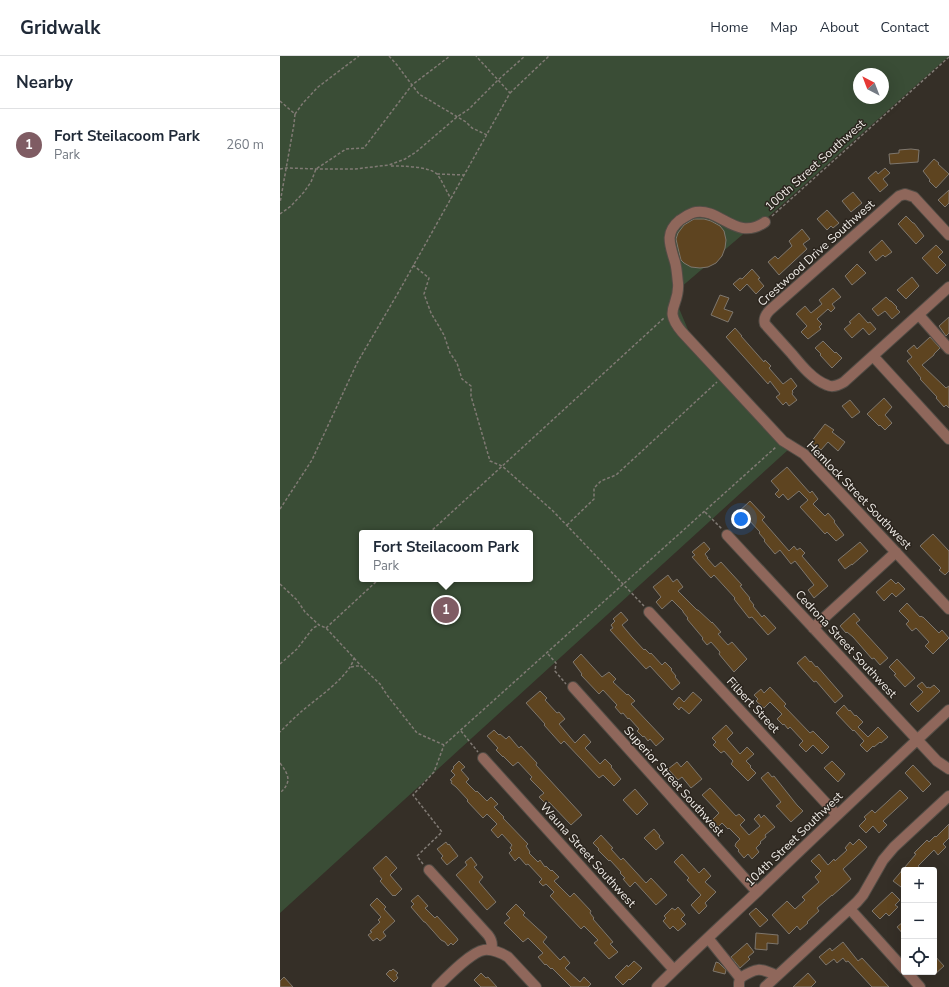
<!DOCTYPE html>
<html lang="en">
<head>
<meta charset="utf-8">
<style>
	body { margin:0; font-family:"Nunito Sans",sans-serif; background:#f2f2f3; color:#1f2937 }
	.controls { position:absolute; right:12px; bottom:12px; display:grid; overflow:hidden; border-radius:4px; box-shadow:0 4px 16px #0002 }
	.controls button { width:36px; height:36px; display:grid; place-items:center; padding:0; border:0; border-bottom:1px solid #e0e1e3; background:#fff; color:#1f2937; font:20px sans-serif }
	.compass { position:absolute; left:573px; top:12px; width:36px; height:36px; border-radius:50%; background:#fff; box-shadow:0 4px 16px #0002; rotate:318deg }
	.you { position:absolute; left:461px; top:463px; width:14px; height:14px; margin:-10px; border:3px solid #fff; border-radius:50%; background:#1a73e8; box-shadow:0 0 0 6px #1a73e833 }
	.badge { display:grid; place-items:center; width:26px; height:26px; border-radius:50%; background:#7f5c63; color:#fff; font-size:13px; font-weight:700 }
	.pin { position:absolute; translate:-50% -50%; border:2px solid #fff; box-shadow:0 1px 4px #0006 }
	.popup { position:absolute; left:79px; top:474px; width:174px; height:52px; box-sizing:border-box; display:grid; place-content:center; border-radius:4px; background:#fff; filter:drop-shadow(0 1px 3px #0005); font-size:13px; white-space:nowrap; color:#747a83 }
	.popup b { font-size:15px; color:#1f2937 }
	.popup::after { content:''; position:absolute; left:50%; top:100%; margin-left:-8px; border:8px solid transparent; border-top-color:#fff }
	.list { margin:0; padding:0; list-style:none }
	h2 { display:flex; justify-content:space-between; align-items:center; height:52px; margin:0; padding:0 16px; font-size:17px }
	h2 small { font-size:13px; font-weight:400; color:#747a83 }
	.list li { display:grid; grid-template-columns:26px 1fr auto; gap:12px; align-items:center; box-sizing:border-box; height:72px; padding:0 16px; border-top:1px solid #e0e1e3 }
	.list b { display:block; font-size:15px; white-space:nowrap }
	.list p { margin:0; font-size:13px; white-space:nowrap; color:#747a83 }
	.list em { font-size:13px; font-style:normal; color:#747a83 }
	.icon { flex:none; width:22px; height:22px; fill:none; stroke:currentColor; stroke-width:2; stroke-linecap:round; stroke-linejoin:round }
	.map { position:relative; flex:none; width:669px; height:931px; overflow:hidden }
	header { display:flex; align-items:center; gap:24px; box-sizing:border-box; height:56px; padding:0 20px; background:#fff; border-bottom:1px solid #e0e1e3 }
	header strong { font-size:19px }
	nav { display:flex; gap:22px; margin-inline-start:auto; font-size:14px }
	main { display:flex }
	aside { flex:1; background:#fff }
	.map>svg:first-child { display:block }
	.green { fill:#3a4d36; fill-rule:evenodd }
	.building { fill:#5e4420; stroke:#7e776e }
	.lines { fill:none; stroke-linecap:round; stroke-linejoin:round }
	.minor-casing { stroke:#534d46; stroke-width:12 }
	.path { stroke:#807a74; stroke-width:1.5; stroke-dasharray:3 2; stroke-linecap:butt }
	.minor { stroke:#8f675b; stroke-width:10 }
	.labels { text-anchor:middle; stroke-width:3; stroke-linejoin:round; paint-order:stroke }
	.street-label { font-size:12px; fill:#efebe6; stroke:#2b251e }
</style>
</head>
<body>
<header>
<strong>Gridwalk</strong>
<nav><a>Home</a><a>Map</a><a>About</a><a>Contact</a></nav>
</header>
<main>
<aside>
<h2>Nearby<small></small></h2>
<ul class="list">
<li><span class="badge">1</span><div><b>Fort Steilacoom Park</b><p>Park</p></div><em>260 m</em></li>
</ul>
</aside>
<div class="map">
<svg width="669" height="931" viewBox="0 0 669 931">
	<rect width="100%" height="100%" fill="#352f27"/>
	<!-- green -->
	<path class="green" d="M0 0H669L487 162H482L393 238 414 288 509 393 0 857ZM579 18H603V42H579ZM82 477H250V523H82Z"/>
	<!-- building -->
	<path class="building" d="M631 93 639 94 638 106 610 108 609 98 619 97V94Z
		M654 103 659 107 658 108 669 118 656 132 649 125 650 124 643 115Z
		M605 112 610 117 603 123 608 129 600 136 588 122 596 115 598 118Z
		M669 134V147L665 151 658 144Z
		M573 136 582 147 571 156 562 145Z
		M547 154 559 167 553 172 551 170 547 174 537 163Z
		M626 160 633 167H634L644 180 636 188 618 168Z
		M414 163H424L431 165 440 170 444 175 446 184 445 192 442 200 436 207 428 211 420 212 411 211 404 207 401 204 398 192 396 183 398 177 404 169Z
		M522 173 530 183 523 188 527 193 499 219 488 206 495 200 498 203 512 190 509 185Z
		M602 184 612 196 605 201 603 199 596 205 589 196Z
		M656 189 663 196 658 201 666 209 657 218 642 202Z
		M577 208 586 217 572 229 565 220Z
		M472 213 480 222 478 223 484 230 476 238 467 228 460 235 453 228 460 222 462 223Z
		M632 221 639 230 626 243 617 234Z
		M553 232 561 241 552 248 555 252 551 256 548 253 537 263 542 268 539 271 541 273 528 283 521 276 527 270 516 258 525 250 531 257 542 248 539 244Z
		M440 239 449 242 444 253 453 256 448 266 431 259Z
		M606 241 610 245H611L617 251 616 252 620 256 612 263 605 255 598 260 592 253Z
		M579 257 588 267 590 266 596 273 589 279 583 272 572 282 564 273 571 267 569 266Z
		M669 261V277L666 280 659 270Z
		M455 272 462 280H461L484 306 485 304 491 310 489 312 503 328 511 322 517 330 512 335 513 336 512 338 517 344 509 350 506 346 503 349 496 341 500 338 490 325 488 328 446 281Z
		M650 281 660 292 654 298V299L642 309 666 332 669 330V352L666 349 664 351 656 342 657 341 640 323 641 322 627 305 632 301 627 295 634 289 637 293Z
		M543 285 555 297 556 296 562 302 552 312 540 299 541 298 535 292Z
		M604 342 612 351 605 359 612 367 605 374 600 369 599 370 587 358Z
		M570 344 580 356 572 362 562 350Z
		M545 368 554 374 552 376 565 386 558 395 548 386 541 394 531 386Z
		M507 411 530 437 532 435 538 443 533 448 545 460 548 457 555 465 554 466 564 479 556 485 547 476 545 478 520 451 528 444 519 435 508 444 503 438 499 442 495 438 499 434 491 425Z
		M470 445 485 461 482 464 509 495 514 490 517 494 520 492 525 497 522 500 548 530 534 542 528 534 534 529 515 505 511 508 500 494 495 498 484 485 485 484 479 477 480 476 467 462 463 466 456 458Z
		M653 478 669 495V515L665 519 659 514 661 512 640 490Z
		M424 486 430 493 425 498 428 502H427L435 511 441 506 462 529 460 530 470 542 469 543 474 549 473 550 482 561 484 559 496 572 488 579 472 561 469 562 454 543 455 542 434 519 431 522 412 501 415 499 412 496Z
		M580 486 588 495 572 509V508L565 513 558 504Z
		M388 519 393 526 397 523 403 531 398 535 417 554H418L432 567V566L441 576 438 578 448 589 452 586 467 603 454 616 439 598 440 596 431 586 427 589 422 583 423 582 407 563 408 562 403 556V555L392 544 382 553 376 546 381 541 373 531Z
		M611 523 616 528 618 526 625 533 616 541 612 537 604 545 596 536Z
		M627 547 640 561 641 560 642 561H643L659 577 662 574 669 582 653 598 645 590 649 586 636 572 632 575 626 568 629 565 619 555Z
		M341 556 348 564 342 569 352 581 364 594 365 593 370 598 371 597 382 609 385 606 392 613 391 614 396 620 395 621 400 627 392 634 370 610 366 613 330 574 333 572 331 569 335 565 333 563Z
		M574 557 580 564 576 567 608 602 600 609 594 602 592 603 573 581 567 576 566 577 560 570Z
		M301 598 322 621 329 616 336 623 333 626 347 639 348 638 355 645 351 648 384 683 376 690 370 683 368 685 364 680 363 681 357 675 359 673 349 662 348 663 343 657 341 658 335 651 337 649 323 634 319 638 301 619 302 618 293 606Z
		M525 600 530 606 531 605 536 611 537 610 563 640 555 647 536 625 534 626 517 607Z
		M617 603 635 622 625 631 614 619 616 618 609 611Z
		M642 626 647 632 648 631 650 632 654 629 660 635 638 656 630 648 643 636 637 630Z
		M490 631 506 648 504 650 530 677 533 675 549 691 542 698 533 689 526 696 519 689 523 685 510 671 508 673 504 668 503 669 497 663 502 658 490 646 484 652 476 645 478 643 474 639 481 633 484 637Z
		M260 635 267 642 265 644 277 657 279 656 285 663 279 668 295 687 304 678 311 686 305 692 320 708 325 703 332 710 331 711 341 723 334 730 323 719 319 722 284 685 281 688 264 669 265 668 246 647Z
		M413 636 422 644 409 658 401 651 399 654 393 648 399 641 404 646Z
		M564 649 569 655 570 654 575 660 576 659 583 666 578 671 588 681 598 671 608 681 601 687 600 686 594 691 593 690 587 696 580 689 584 685 574 674 573 675 556 657Z
		M446 669 453 677 447 683 460 698 467 691 474 698 466 705 471 710 470 711 476 717 468 725 451 708 453 705 444 695 441 697 433 689 436 686 432 682Z
		M214 674 219 679 220 678 226 683 229 680 239 692 241 690 257 707 256 709 302 759 291 769 269 746 266 748 259 741 264 737 250 723 252 721 238 706 233 710 223 700V701L216 694 218 692 207 680Z
		M179 705 185 711 181 714 189 723 186 726 196 736 197 735 207 745 211 741 218 748 214 751 224 761 223 762 248 788 246 790 250 796 249 797 258 806 260 804 265 811 266 810 271 815 272 814 279 821 274 825 290 841 294 837 311 855 310 857 314 862 313 863 333 886 330 888 338 896 329 903 314 887 318 884 304 870 301 873 270 840 274 836 266 828 263 830 259 826 262 823 248 808 246 809 239 801 235 805 229 797 232 794 230 792 232 789 222 778 218 782 211 774 217 768 207 758 203 762 187 745 188 744 176 731 171 727 172 725 170 724 175 719 171 715 174 712 173 711Z
		M407 705 422 723 411 732 402 721 398 724 388 713 397 706 401 711Z
		M552 705 565 718 558 726 544 712Z
		M633 709 651 728 643 736 625 717Z
		M488 716 492 721 494 720 517 749 523 755 511 766 496 750 501 746 481 722Z
		M430 732 456 760 459 758 465 764 460 769 469 779 480 770 474 763 479 758 481 762 484 759 495 771 485 779 486 781 480 786 481 787 476 792 479 796 472 803 468 798 464 802 458 795 459 794 455 790 456 787 460 783 449 772 448 773 442 767 438 771 432 764 439 757 422 739Z
		M355 733 368 748 357 759 343 744Z
		M620 734 628 742 603 765 607 769 599 777 593 770 586 777 579 770 586 763 584 761 592 754 595 757Z
		M669 768V782L663 788 666 791 658 799 654 794 638 810H639L636 814H624V827L621 831 613 825 636 798 634 797 647 784 649 786 655 780 656 781Z
		M374 773 380 780 379 781 384 787 376 794 364 782Z
		M321 779 333 792 331 793 341 804 343 802 366 827 371 822 387 839 376 849 355 826 350 831 343 823 345 822 340 817 341 816 330 804 329 805 318 794 319 793 313 787Z
		M579 783 587 791 563 813 571 823 552 840V839L537 852 539 855 527 866 528 867 520 874 517 870 509 878 492 859 507 845 515 853 525 844 522 841 539 826 535 821 541 815 531 805 539 798 548 809 554 803 555 805 567 794 565 792 570 786 573 789Z
		M166 786 168 789 169 788 178 800 167 809 161 802 163 800 157 793Z
		M402 798 419 817 424 812 431 820 425 826 436 836 425 847 427 850 419 858 411 849 421 839 407 824 409 822 394 806Z
		M106 800 117 812 110 819 122 833 115 840 114 839 113 840 100 825 102 823 93 812Z
		M191 801 197 809 194 811 203 821 199 826 216 846 207 854 176 819 187 809 185 806Z
		M612 836 620 844 615 849 618 851 609 860 606 857 600 863 592 855Z
		M138 839 148 850 145 852 155 862 157 860 177 882 178 884 173 889 171 887 168 890 165 886 161 884 145 866H144L131 851 134 848 131 845Z
		M97 842 106 851 104 853 115 865 103 876 106 880 100 885 97 882 93 885 88 879 92 876 90 875 100 866 98 864 101 861 90 849Z
		M236 848 245 857 243 859 267 881 263 886 280 904 284 900 290 907 285 912 300 926 304 921 311 928 308 931H291L272 912 271 913 266 908 265 909 258 901 263 897 248 882 243 886 224 867 230 862 226 858Z
		M398 851 405 859 401 863 406 868 398 875 393 870 390 873 383 865 386 862 384 860 392 852 395 854Z
		M476 852 488 864 480 871 469 858Z
		M624 865V879L617 871Z
		M476 877 498 879V888L487 887V894L475 893Z
		M563 886 578 905 582 902 609 931H592L568 905 566 906 563 902 557 907 554 903 546 909 539 901 550 892 552 895Z
		M467 887 474 896 468 901 470 903 460 912 451 901Z
		M654 899 664 910 654 919Z
		M354 905 362 912 350 924 349 923 343 929 335 921 347 909 348 911Z
		M436 906 439 907 446 914 445 918 433 915Z
		M113 913 118 917 116 919 118 922 114 926 106 918 110 914 111 915Z
		M201 917 206 922 208 921 217 931H201L194 924Z
		M528 917 536 926 531 931H513Z
		M4 921 13 931H0V925Z"/>
	<g class="lines">
		<defs>
			<path id="minor" d="M485 166C457 186 440 152 416 156 410 157 405 161 400 164 384 177 390 189 395 206 397 213 397 220 398 227 400 251 382 252 402 276L503 385 524 398 669 553
				M669 179 634 141 625 138 619 140 490 254C486 258 483 262 485 268 494 278 503 288 512 298 521 309 533 324 547 329 553 332 559 329 564 326L669 231
				M639 259 669 293
				M593 300 669 383
				M447 479 657 705 669 713
				M369 556 557 759
				M533 572 616 496
				M293 631 477 836
				M203 702 394 914
				M149 814 208 879C212 884 213 888 211 894
				M570 853 624 913
				M428 882 460 922 459 927V931
				M627 916 640 931
				M460 922C476 912 480 911 497 920
				M157 931C167 921 191 896 204 894 212 893 222 897 228 901L256 931
				M377 931C410 898 444 867 478 835 541 774 605 714 669 654
				M485 931 577 846 583 839 603 804 614 791 669 740"/>
		</defs>
		<!-- minor casing -->
		<use href="#minor" class="minor-casing"/>
		<!-- path -->
		<path class="path" d="M109 0 117 9 132 29 139 38 186 66 192 72 207 79
			M230 37 269 0
			M0 45 8 52 15 58 14 68 0 147
			M15 58 23 47 38 31 79 0
			M111 110C122 110 148 110 157 118 160 121 168 138 171 143
			M0 113 6 112 38 113H75L109 109 125 103 136 96 177 61 189 53 218 24 245 0
			M157 118 184 119
			M0 158 11 150 24 136 31 126 36 113 66 93 84 92 132 29 170 0
			M492 160 669 1
			M133 209 149 222 144 238 151 257 164 279 170 297 177 307 182 323 191 330V340L210 405 222 410 273 455 364 550
			M0 453 32 404 77 307 118 237 230 37 196 0
			M425 456 442 473
			M287 469 314 443V432L321 425 336 419 437 326
			M149 477 384 262
			M0 528 17 544 25 556 39 569 46 572 74 602C70 620 36 643 22 655 15 661 7 669 0 676
			M46 572 99 523
			M268 598 276 607 275 615 286 628
			M74 602 81 610 100 628 107 639 137 677 164 689 496 391
			M0 608 17 593 33 572 39 569
			M71 611 76 610H81
			M181 675 198 696
			M0 707C9 719 12 726 0 737
			M143 808 137 800 162 776 133 739 154 716 164 689"/>
		<!-- minor -->
		<use href="#minor" class="minor"/>
	</g>
	<g class="labels">
		<!-- street labels -->
		<g class="street-label">
			<text transform="translate(535 109) rotate(-42)" y="4">100th Street Southwest</text>
			<text transform="translate(536 197) rotate(-42)" y="4">Crestwood Drive Southwest</text>
			<text transform="translate(579 439) rotate(46)" y="4">Hemlock Street Southwest</text>
			<text transform="translate(566 588) rotate(47)" y="4">Cedrona Street Southwest</text>
			<text transform="translate(473 649) rotate(47)" y="4">Filbert Street</text>
			<text transform="translate(394 725) rotate(48)" y="4">Superior Street Southwest</text>
			<text transform="translate(514 783) rotate(-44)" y="4">104th Street Southwest</text>
			<text transform="translate(308 799) rotate(48)" y="4">Wauna Street Southwest</text>
		</g>
	</g>
</svg>
<div class="controls">
<button>+</button>
<button>−</button>
<button><svg class="icon" aria-label="locate" viewBox="0 0 24 24"><circle cx="12" cy="12" r="6"/><path d="M12 2v4M12 18v4M2 12h4M18 12h4"/></svg></button>
</div>
<svg class="compass" viewBox="-18 -18 36 36"><path d="M0-13l5 13h-10z" fill="#e53935"/><path d="M0 13l5-13h-10z" fill="#747a83"/></svg>
<div class="you"></div>
<div class="pin badge" style="left:166px;top:554px">1</div>
<div class="popup"><b>Fort Steilacoom Park</b>Park</div>
</div>
</main>
</body>
</html>
